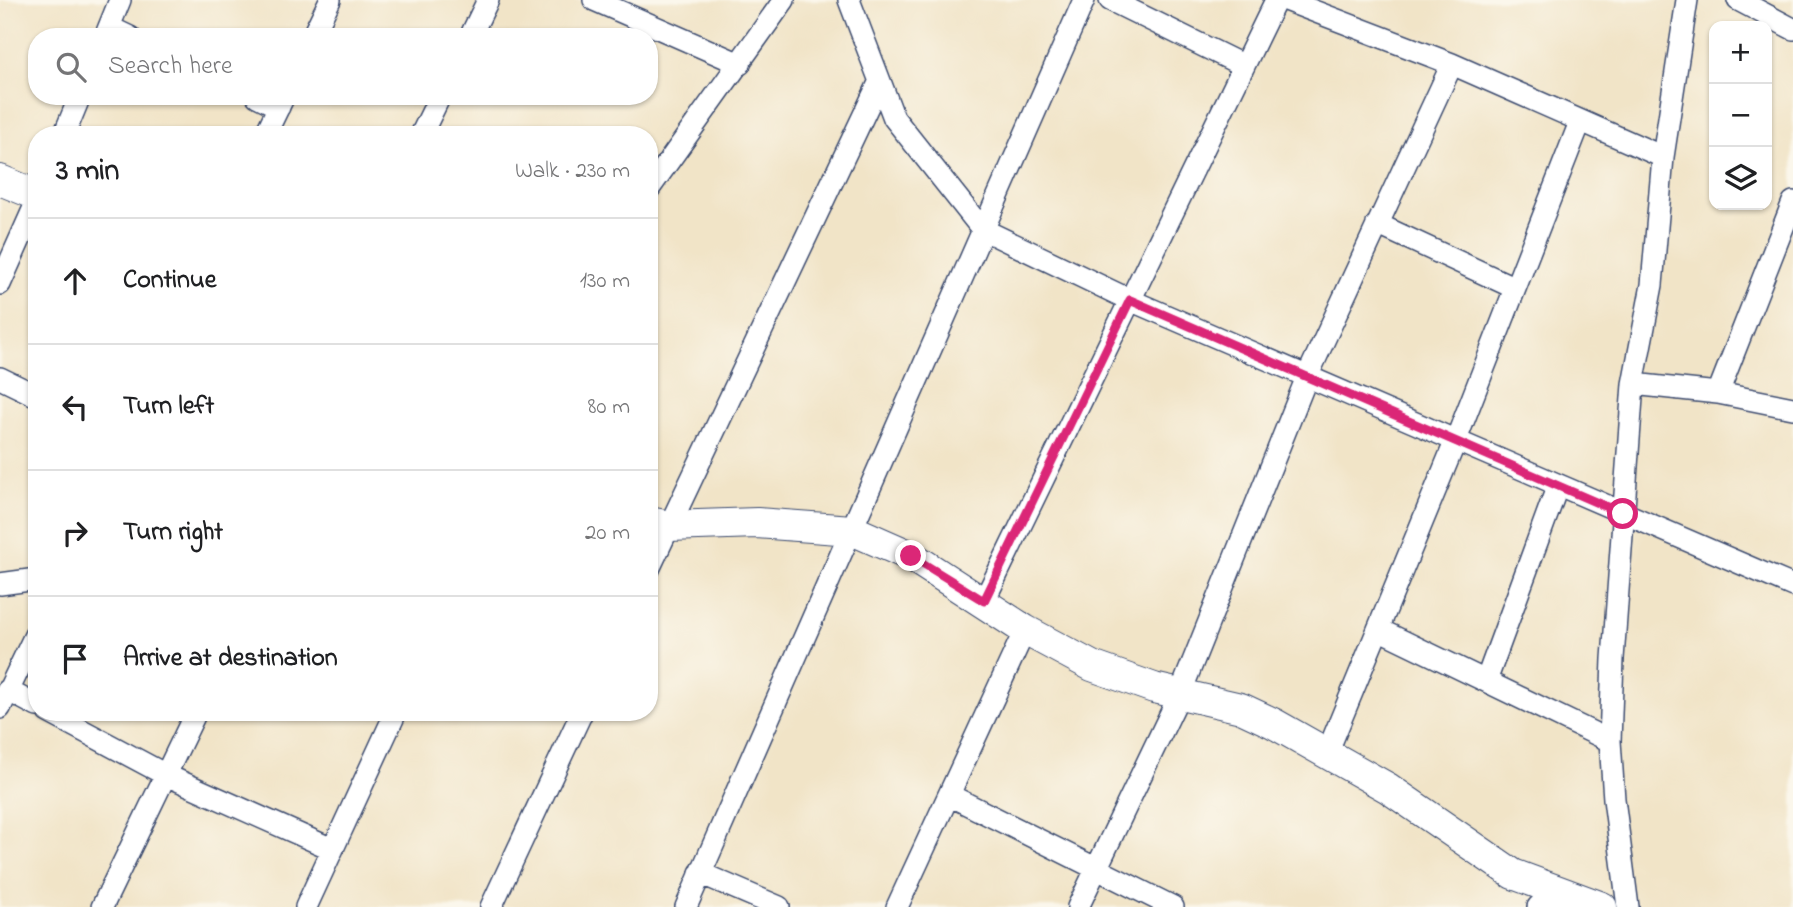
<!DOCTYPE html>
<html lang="en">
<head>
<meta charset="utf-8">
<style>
	body { margin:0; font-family:"Indie Flower",sans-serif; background:#f2f2f2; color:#202124 }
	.controls { position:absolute; right:21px; top:21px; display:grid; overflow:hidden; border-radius:14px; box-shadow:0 2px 5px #0004 }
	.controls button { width:63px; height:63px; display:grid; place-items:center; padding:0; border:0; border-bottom:2px solid #e0e0e0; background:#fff; color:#202124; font:35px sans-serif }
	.stop { position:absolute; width:21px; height:21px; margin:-16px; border:5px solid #db2777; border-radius:50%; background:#fff }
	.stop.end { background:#db2777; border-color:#fff; box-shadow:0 2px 7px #0008 }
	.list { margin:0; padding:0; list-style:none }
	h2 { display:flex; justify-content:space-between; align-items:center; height:91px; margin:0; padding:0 28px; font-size:30px }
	h2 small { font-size:23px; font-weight:400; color:#757577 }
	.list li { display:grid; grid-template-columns:46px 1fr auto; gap:21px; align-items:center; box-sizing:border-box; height:126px; padding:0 28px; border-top:2px solid #e0e0e0 }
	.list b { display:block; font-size:26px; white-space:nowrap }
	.list em { font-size:23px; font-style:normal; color:#757577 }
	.icon { flex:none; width:38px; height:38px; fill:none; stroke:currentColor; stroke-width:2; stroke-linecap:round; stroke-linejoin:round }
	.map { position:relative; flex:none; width:1793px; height:907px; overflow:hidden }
	.search { position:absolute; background:#fff; box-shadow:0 2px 5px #0004; left:28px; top:28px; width:630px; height:77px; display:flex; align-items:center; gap:18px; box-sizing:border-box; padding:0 24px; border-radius:28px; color:#757577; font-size:26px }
	.panel { position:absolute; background:#fff; box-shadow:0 2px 5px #0004; left:28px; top:126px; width:630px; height:595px; border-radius:28px }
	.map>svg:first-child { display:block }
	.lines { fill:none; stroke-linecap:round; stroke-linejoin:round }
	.street-casing { stroke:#3b4a6e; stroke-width:24 }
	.secondary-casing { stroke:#3b4a6e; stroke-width:32 }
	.street { stroke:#fff; stroke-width:21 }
	.secondary { stroke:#fff; stroke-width:30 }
	.route { stroke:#db2777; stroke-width:9 }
</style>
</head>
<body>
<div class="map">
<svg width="1793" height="907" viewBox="0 0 1793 907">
	<rect width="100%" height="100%" fill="#fbf7ec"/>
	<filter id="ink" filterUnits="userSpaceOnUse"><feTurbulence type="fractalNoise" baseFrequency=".0143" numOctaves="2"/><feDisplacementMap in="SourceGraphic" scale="14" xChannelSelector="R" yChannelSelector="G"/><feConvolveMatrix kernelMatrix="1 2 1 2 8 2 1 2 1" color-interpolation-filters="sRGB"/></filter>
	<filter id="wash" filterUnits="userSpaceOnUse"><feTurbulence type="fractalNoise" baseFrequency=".00686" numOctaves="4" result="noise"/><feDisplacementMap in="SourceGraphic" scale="28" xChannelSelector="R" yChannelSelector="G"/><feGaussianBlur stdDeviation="1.57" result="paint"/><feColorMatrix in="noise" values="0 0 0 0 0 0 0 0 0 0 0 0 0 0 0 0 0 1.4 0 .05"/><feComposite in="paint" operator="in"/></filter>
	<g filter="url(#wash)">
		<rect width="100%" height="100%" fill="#f1e4c7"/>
	</g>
	<g filter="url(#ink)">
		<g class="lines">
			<defs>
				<path id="street" d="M594 0 740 64
					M849 0 894 118 982 229 1130 300 1793 586
					M1110 0 1244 66
					M1285 0 1452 64 1663 157
					M1738 0 1793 29
					M109 27 130 37
					M105 37 120 0
					M312 37 330 0
					M470 37 488 0
					M257 96 279 107
					M64 135 80 96
					M265 135 284 96
					M421 135 440 96
					M649 189 784 0
					M1377 224 1515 288
					M0 284 37 201
					M0 378 37 396
					M1633 384 1718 393 1793 408
					M1718 393 1793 202
					M649 569 879 83
					M0 584 37 579
					M984 601 1276 0
					M1378 629 1610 741
					M1486 681 1558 485
					M7 690 37 706
					M0 708 37 631
					M48 712 166 775 332 849
					M1327 753 1456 440 1580 122
					M949 795 1173 907
					M700 873 779 907
					M102 907 196 712
					M306 907 396 712
					M491 907 582 712
					M686 907 1084 0
					M897 907 1025 630
					M1078 907 1180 694 1307 377 1452 64
					M1538 907 1555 890
					M1628 907 1614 799 1610 741 1613 659 1633 384 1652 285 1663 157 1687 0"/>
				<path id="secondary" d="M0 180 37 195
					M649 522 669 526 757 523 852 530 911 556 1025 630 1092 666 1154 688 1241 708 1273 723 1388 788 1513 874 1602 907"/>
			</defs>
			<!-- street casing -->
			<use href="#street" class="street-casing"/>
			<!-- secondary casing -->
			<use href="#secondary" class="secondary-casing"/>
			<!-- street -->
			<use href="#street" class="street"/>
			<!-- secondary -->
			<use href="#secondary" class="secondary"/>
		</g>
	</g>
	<g class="lines" filter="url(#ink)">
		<!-- route -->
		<path class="route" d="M911 556 984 601 1130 300 1623 514"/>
	</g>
</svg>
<div class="controls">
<button>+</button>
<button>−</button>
<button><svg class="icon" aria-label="layers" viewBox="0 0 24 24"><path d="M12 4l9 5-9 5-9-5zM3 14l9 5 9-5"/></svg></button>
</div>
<div class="stop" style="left:1623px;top:514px"></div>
<div class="stop end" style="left:911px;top:556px"></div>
<div class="search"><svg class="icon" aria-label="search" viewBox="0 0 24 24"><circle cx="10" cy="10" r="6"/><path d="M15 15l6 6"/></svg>Search here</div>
<section class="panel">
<h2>3 min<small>Walk · 230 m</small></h2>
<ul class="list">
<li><svg class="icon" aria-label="ahead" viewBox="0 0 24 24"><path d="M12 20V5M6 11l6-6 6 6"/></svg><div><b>Continue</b></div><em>130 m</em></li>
<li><svg class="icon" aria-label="left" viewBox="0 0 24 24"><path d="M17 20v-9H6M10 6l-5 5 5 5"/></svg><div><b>Turn left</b></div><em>80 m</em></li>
<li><svg class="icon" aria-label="right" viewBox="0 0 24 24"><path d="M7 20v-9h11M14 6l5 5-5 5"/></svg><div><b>Turn right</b></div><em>20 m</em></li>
<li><svg class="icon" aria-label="arrive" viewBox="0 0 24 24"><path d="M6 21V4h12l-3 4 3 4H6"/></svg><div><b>Arrive at destination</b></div></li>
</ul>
</section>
</div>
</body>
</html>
